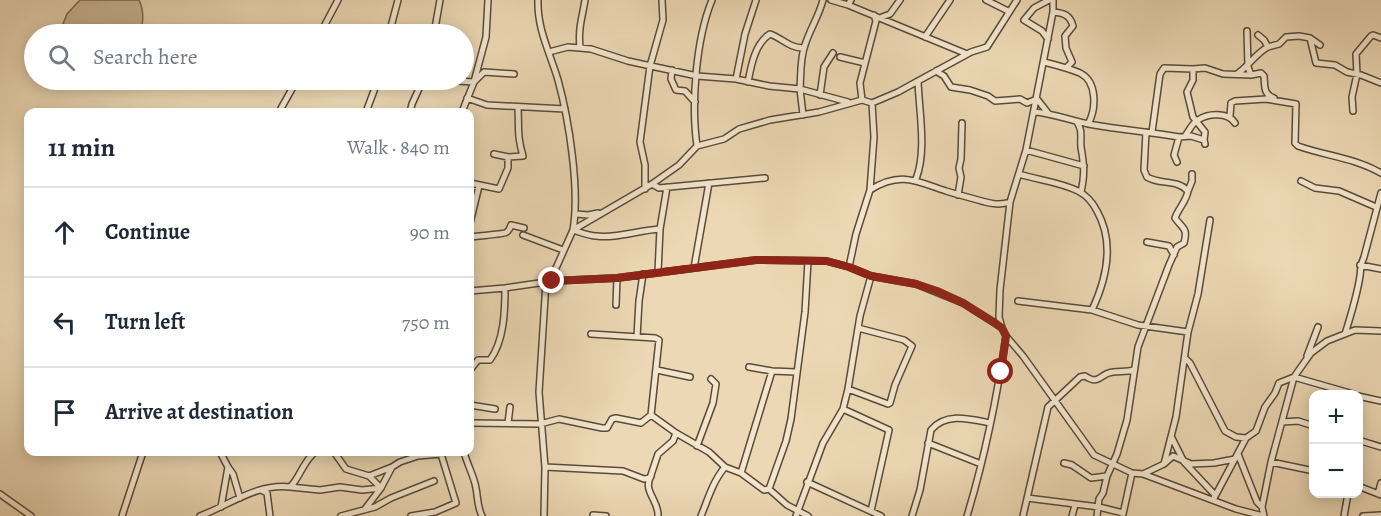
<!DOCTYPE html>
<html lang="en">
<head>
<meta charset="utf-8">
<style>
	body { margin:0; font-family:Alegreya,serif; background:#f2f2f3; color:#1f2937 }
	.controls { position:absolute; right:18px; bottom:18px; display:grid; overflow:hidden; border-radius:12px; box-shadow:0 3px 15px #0003 }
	.controls button { width:54px; height:54px; display:grid; place-items:center; padding:0; border:0; border-bottom:2px solid #e0e1e3; background:#fff; color:#1f2937; font:30px sans-serif }
	.stop { position:absolute; width:18px; height:18px; margin:-14px; border:4px solid #8f2418; border-radius:50%; background:#fff }
	.stop.end { background:#8f2418; border-color:#fff; box-shadow:0 2px 6px #0008 }
	.list { margin:0; padding:0; list-style:none }
	h2 { display:flex; justify-content:space-between; align-items:center; height:78px; margin:0; padding:0 24px; font-size:26px }
	h2 small { font-size:20px; font-weight:400; color:#747a83 }
	.list li { display:grid; grid-template-columns:39px 1fr auto; gap:18px; align-items:center; box-sizing:border-box; height:90px; padding:0 24px; border-top:2px solid #e0e1e3 }
	.list b { display:block; font-size:22px; white-space:nowrap }
	.list em { font-size:20px; font-style:normal; color:#747a83 }
	.icon { flex:none; width:33px; height:33px; fill:none; stroke:currentColor; stroke-width:2; stroke-linecap:round; stroke-linejoin:round }
	.map { position:relative; flex:none; width:1381px; height:516px; overflow:hidden }
	.search { position:absolute; background:#fff; box-shadow:0 3px 15px #0003; left:24px; top:24px; width:450px; height:66px; display:flex; align-items:center; gap:15px; box-sizing:border-box; padding:0 21px; border-radius:33px; color:#747a83; font-size:22px }
	.panel { position:absolute; background:#fff; box-shadow:0 3px 15px #0003; left:24px; top:108px; width:450px; height:348px; border-radius:12px }
	.map>svg:first-child { display:block }
	.green { fill:#cbb898; stroke:#7a6a54; stroke-width:1.5 }
	.lines { fill:none; stroke-linecap:round; stroke-linejoin:round }
	.minor-casing { stroke:#5a4b38; stroke-width:8 }
	.minor { stroke:#f3e6ce; stroke-width:5 }
	.route { stroke:#8f2418; stroke-width:8 }
</style>
</head>
<body>
<div class="map">
<svg width="1381" height="516" viewBox="0 0 1381 516">
	<rect width="100%" height="100%" fill="#ecd8b4"/>
	<filter id="stains"><feTurbulence type="fractalNoise" baseFrequency=".00333" numOctaves="4"/><feColorMatrix values="0 0 0 0 .2 0 0 0 0 .09 0 0 0 0 .02 0 0 0 .5 -.17"/></filter>
	<radialGradient id="worn" r=".72"><stop offset=".6" stop-color="#630" stop-opacity="0"/><stop offset="1" stop-color="#630" stop-opacity=".3"/></radialGradient>
	<!-- green -->
	<path class="green" d="M80 0H139C144 10 144 24 139 34H59L67 14Z"/>
	<g class="lines">
		<defs>
			<path id="minor" d="M538 0C537 29 550 53 558 80 569 120 580 190 573 230 580 232 589 236 596 236 616 239 639 230 660 229
				M823 0C819 16 810 29 805 45 800 58 801 75 800 89L848 102
				M831 0 848 5
				M851 0 848 5 967 54
				M986 0 1008 11
				M1053 12C1064 13 1070 15 1073 26L1065 36 1066 48 1072 62 1066 68
				M882 17 890 14 900 0
				M1247 31 1248 67 1251 75
				M320 34 338 0
				M389 34 398 0
				M434 34 440 0
				M1258 35 1264 40 1268 47 1279 44 1286 37 1299 36 1310 38 1320 45
				M925 37 950 0
				M1310 38 1316 63 1335 65 1347 72 1361 75 1381 83
				M1048 39 1042 31 1024 20 1034 8 1049 0
				M580 48C578 28 582 19 585 0
				M549 52 568 47 591 49 628 61 697 76 736 79 769 86 800 89 803 115
				M840 57 865 63
				M1044 62C1056 65 1068 68 1080 73 1098 82 1096 110 1088 124
				M1193 69V80L1187 92 1193 117 1205 132 1204 140
				M672 70 671 79 676 90 685 91 695 102
				M936 71 944 76 951 87 970 90 988 96 995 101 1020 99 1027 103 1037 99 1048 113
				M1237 74C1249 66 1256 53 1268 47
				M736 79 745 34 756 0
				M441 80 474 82 484 72 514 74
				M748 82C751 66 755 43 770 34 782 38 789 48 803 48
				M820 95 824 67 833 53
				M467 98 487 105 565 109
				M862 100 860 83 876 21 874 15
				M1353 111 1352 97 1357 74 1356 54 1371 36 1373 35 1381 38
				M279 112 297 80
				M366 112 378 80
				M410 112 412 104 423 80
				M462 112 474 82 486 37 488 0
				M1034 112C1054 113 1073 122 1094 125 1122 130 1151 132 1179 137L1191 136 1204 140 1205 144
				M1230 116 1231 103 1235 101 1266 99 1296 104 1295 143 1298 146C1326 156 1355 158 1381 173
				M1077 122C1083 131 1080 137 1081 147 1084 165 1085 174 1081 192
				M1152 132 1160 74 1164 68 1193 69 1205 68 1223 74 1251 75 1261 73 1264 76C1265 86 1263 94 1274 98
				M1185 136C1189 131 1192 123 1198 120 1208 113 1228 112 1235 123
				M697 146C691 104 696 39 712 0
				M1026 150 1084 166
				M494 154 508 157 523 156C517 136 519 128 518 108
				M1177 162 1174 155 1179 137
				M1019 174C1038 180 1060 182 1078 191 1086 195 1093 203 1097 211 1115 243 1107 278 1092 310
				M916 179C927 151 919 111 918 81
				M1301 181 1315 188 1339 191 1376 207
				M470 183 499 189 508 168V157
				M652 184 659 188 765 178
				M645 189V165L640 142 650 66 663 20 662 0
				M870 190 874 137 872 103
				M1188 191 1192 181V174
				M958 195 961 177 959 168 961 159 962 123
				M576 214 588 215 598 213
				M470 223 479 186
				M523 235 563 250
				M470 237C476 236 504 234 505 233 508 232 510 228 511 225L524 228
				M1147 242 1169 246 1174 255
				M1360 265 1381 269
				M849 267 856 234 870 190C900 171 916 181 946 191 956 194 967 197 978 200 988 203 999 206 1010 202
				M694 268 709 183
				M658 272 660 229 667 187
				M553 281 556 268 573 230 652 184 679 165 697 146 724 139 739 129 770 120 819 112 862 100 872 103 898 92 971 52 987 47 1017 0
				M470 291 505 288 553 281 617 278 756 260 827 261 849 267 871 276 916 284 963 303 1002 328 1006 336 1023 356 1094 455 1132 473 1143 474 1236 509 1263 516
				M1018 301 1092 310 1138 325 1188 332
				M616 305 617 278
				M1002 328 999 317 1000 290 1010 202 1026 150 1053 12V0
				M591 334 655 338 659 340 651 415 676 433 709 452 725 467 741 473 764 490 769 489 787 505 808 516
				M1345 334C1351 315 1357 296 1360 276 1361 269 1360 265 1364 257L1381 193
				M637 337 639 301 643 274
				M1307 356 1318 327
				M1185 358 1190 363 1225 431 1236 437 1246 438
				M749 367 772 371 796 372
				M470 370 478 360H490C504 341 505 312 505 288
				M657 370 690 377
				M848 389 888 404 890 403 895 385 912 346 904 340 858 328
				M1358 396 1381 401
				M470 405 495 409
				M843 409 889 430 871 511
				M1282 422 1298 421 1314 426
				M470 423 540 424 559 419 602 428H607L612 419 616 418 641 423 651 415
				M508 423 510 407
				M1172 438 1184 462 1215 495
				M1358 440 1381 447
				M928 443 981 464
				M697 446 713 403 716 384 711 379
				M220 452 228 467 221 507
				M334 452 346 469 369 476 392 467
				M464 452C467 464 474 476 476 488 478 498 477 506 482 516
				M1238 454 1257 502 1262 507
				M1271 462 1314 471
				M1064 463 1072 465 1091 478 1107 476
				M1164 464 1173 456 1191 464 1214 463 1235 459
				M228 467 233 474 240 498
				M545 467 623 471 644 479 650 478 658 454 673 441 676 433
				M741 473 772 371
				M1143 474 1164 464 1176 417 1188 332 1198 294 1210 220
				M651 476C642 491 659 500 658 516
				M807 482 881 516
				M1358 486 1381 495
				M290 487 320 490 340 487 362 490 381 488 369 476
				M769 489 786 441 791 419 805 312 808 261
				M261 490 267 493 270 516
				M0 494 31 516
				M1378 494 1381 483
				M1027 498 1099 507 1123 513
				M1213 500 1246 438 1256 431 1265 407 1275 393 1279 383 1294 377 1353 394
				M365 509 381 488 392 467 400 462 418 456 441 454 456 503 435 512 411 516
				M1123 514 1132 473
				M593 515 606 516
				M122 516 143 452
				M200 516C229 505 258 483 290 487 300 478 302 463 315 452
				M341 516 375 507 391 498 434 481
				M544 516 545 467 539 392 546 282
				M701 516C708 499 713 481 725 467
				M796 516 823 443 843 409 848 389 860 316 871 276
				M912 516 920 490 931 430C946 412 970 419 990 423
				M967 516C985 457 997 397 1006 336
				M1023 516 1048 407 1080 377 1085 376C1100 386 1100 373 1113 372 1120 371 1126 372 1134 370
				M1072 516 1075 505
				M1097 516 1099 499 1103 493 1107 476 1117 454 1127 420 1138 347 1169 265 1177 247 1184 243C1188 228 1183 229 1175 218 1179 207 1186 202 1188 191 1177 179 1160 185 1147 177L1144 170 1146 132
				M1264 516 1262 507 1271 462 1294 377 1311 353 1327 341 1355 330 1381 331
				M1344 516 1348 494
				M1363 516 1381 515"/>
		</defs>
		<!-- minor casing -->
		<use href="#minor" class="minor-casing"/>
		<!-- minor -->
		<use href="#minor" class="minor"/>
	</g>
	<g class="lines">
		<!-- route -->
		<path class="route" d="M552 281 617 278 756 260 826 261 849 267 871 276 916 284 937 291 963 303 995 323 1002 328 1006 336 1001 372"/>
	</g>
	<rect width="100%" height="100%" filter="url(#stains)"/>
	<rect width="100%" height="100%" fill="url(#worn)"/>
</svg>
<div class="controls">
<button>+</button>
<button>−</button>
</div>
<div class="stop" style="left:1001px;top:372px"></div>
<div class="stop end" style="left:552px;top:281px"></div>
<div class="search"><svg class="icon" aria-label="search" viewBox="0 0 24 24"><circle cx="10" cy="10" r="6"/><path d="M15 15l6 6"/></svg>Search here</div>
<section class="panel">
<h2>11 min<small>Walk · 840 m</small></h2>
<ul class="list">
<li><svg class="icon" aria-label="ahead" viewBox="0 0 24 24"><path d="M12 20V5M6 11l6-6 6 6"/></svg><div><b>Continue</b></div><em>90 m</em></li>
<li><svg class="icon" aria-label="left" viewBox="0 0 24 24"><path d="M17 20v-9H6M10 6l-5 5 5 5"/></svg><div><b>Turn left</b></div><em>750 m</em></li>
<li><svg class="icon" aria-label="arrive" viewBox="0 0 24 24"><path d="M6 21V4h12l-3 4 3 4H6"/></svg><div><b>Arrive at destination</b></div></li>
</ul>
</section>
</div>
</body>
</html>
